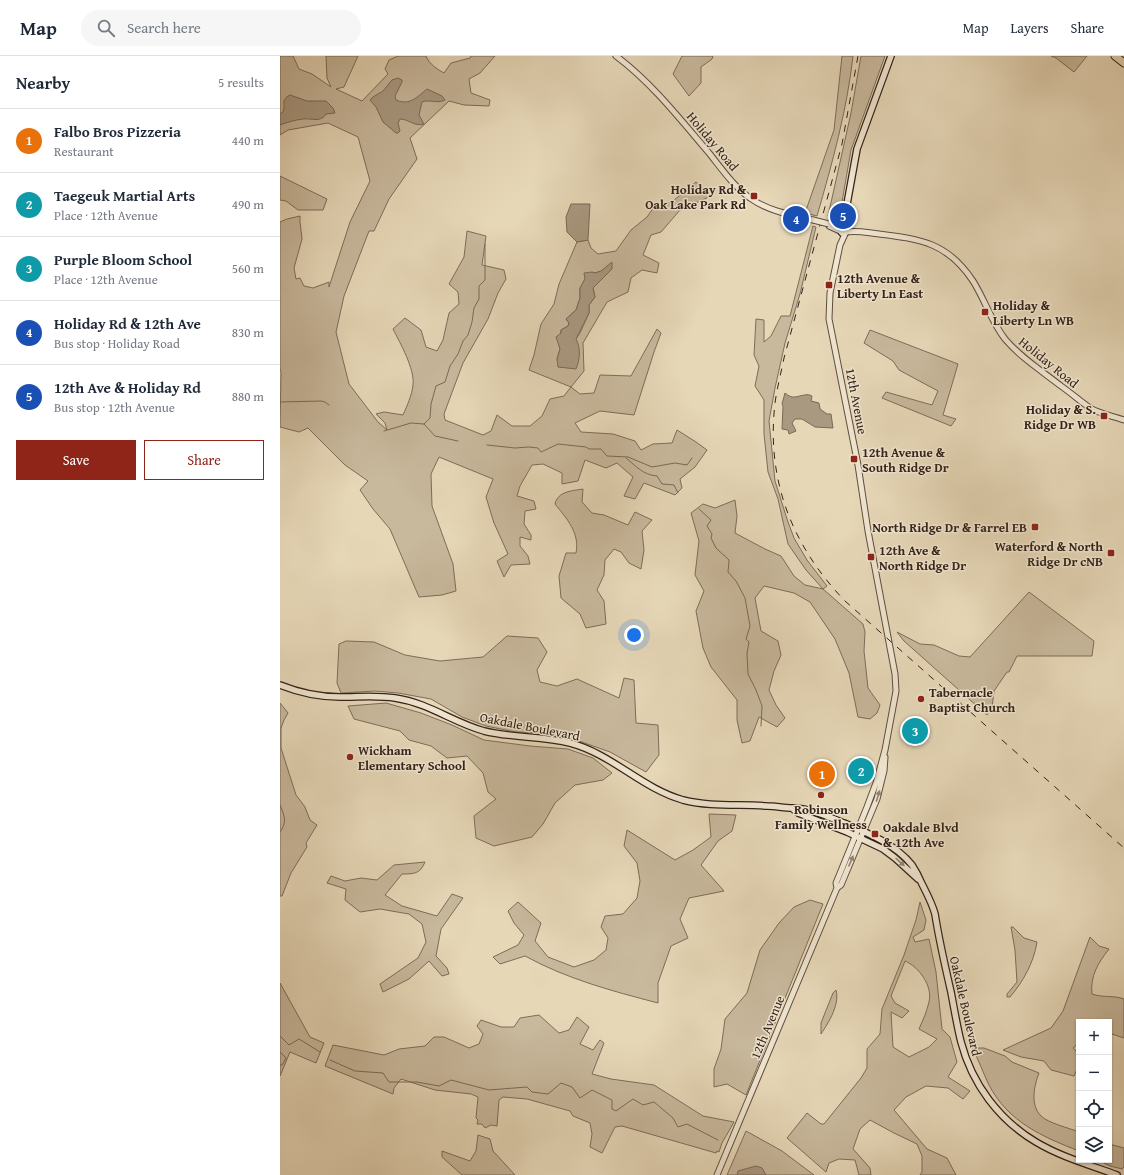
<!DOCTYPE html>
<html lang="en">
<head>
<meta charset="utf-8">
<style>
	body { margin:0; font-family:"Gentium Book Plus",serif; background:#f6f6f7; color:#1f2937 }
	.controls { position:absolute; right:12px; bottom:12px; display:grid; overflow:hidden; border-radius:0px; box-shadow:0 1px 3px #0004 }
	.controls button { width:36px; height:36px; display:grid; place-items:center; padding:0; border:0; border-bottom:1px solid #e0e1e3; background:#fff; color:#1f2937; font:20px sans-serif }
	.you { position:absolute; left:354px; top:579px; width:14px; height:14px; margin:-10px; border:3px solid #fff; border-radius:50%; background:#1a73e8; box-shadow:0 0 0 6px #1a73e833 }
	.badge { display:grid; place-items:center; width:26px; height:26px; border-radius:50%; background:#8f2418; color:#fff; font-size:13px; font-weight:700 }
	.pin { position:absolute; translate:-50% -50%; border:2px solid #fff; box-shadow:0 1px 4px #0006 }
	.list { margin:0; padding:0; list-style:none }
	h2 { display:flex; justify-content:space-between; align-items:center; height:52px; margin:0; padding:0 16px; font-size:17px }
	h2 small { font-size:13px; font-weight:400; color:#747a83 }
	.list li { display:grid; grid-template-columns:26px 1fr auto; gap:12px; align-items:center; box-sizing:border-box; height:64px; padding:0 16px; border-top:1px solid #e0e1e3 }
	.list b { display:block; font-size:15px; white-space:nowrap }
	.list p { margin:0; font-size:13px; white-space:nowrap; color:#747a83 }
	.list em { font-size:13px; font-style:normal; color:#747a83 }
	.actions { display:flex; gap:8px; padding:12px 16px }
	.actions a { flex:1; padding:9px 0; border:1px solid #8f2418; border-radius:0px; text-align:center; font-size:14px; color:#8f2418 }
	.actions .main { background:#8f2418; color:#fff }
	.icon { flex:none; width:22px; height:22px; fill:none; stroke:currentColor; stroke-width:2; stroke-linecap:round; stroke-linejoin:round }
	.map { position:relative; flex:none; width:844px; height:1119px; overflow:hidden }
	header { display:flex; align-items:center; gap:24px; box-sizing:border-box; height:56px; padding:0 20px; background:#fff; border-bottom:1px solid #e0e1e3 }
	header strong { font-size:19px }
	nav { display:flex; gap:22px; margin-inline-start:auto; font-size:14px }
	.search { width:280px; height:36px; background:#f6f6f7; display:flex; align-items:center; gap:10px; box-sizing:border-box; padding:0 14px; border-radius:22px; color:#747a83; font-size:15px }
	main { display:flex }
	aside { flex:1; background:#fff }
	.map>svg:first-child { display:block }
	.green { fill:#c8b89c; stroke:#7e6c5a; fill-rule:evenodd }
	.water { fill:#a99981; stroke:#7a6957 }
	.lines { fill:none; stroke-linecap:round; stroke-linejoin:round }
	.stream { stroke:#7a6957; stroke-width:1 }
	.tertiary-casing { stroke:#604e3f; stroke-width:7 }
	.secondary-casing { stroke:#342117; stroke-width:8 }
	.motorway-casing { stroke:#342117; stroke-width:9 }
	.tertiary { stroke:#efe5d0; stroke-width:5 }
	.secondary { stroke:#efe5d0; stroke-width:5.5 }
	.motorway { stroke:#e6d7b7; stroke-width:7 }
	.rail { stroke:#342117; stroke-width:1; stroke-dasharray:7 7; stroke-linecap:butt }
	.tertiary-bridge-casing { stroke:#604e3f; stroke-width:7; stroke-linecap:butt }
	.tertiary-bridge { stroke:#efe5d0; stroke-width:5 }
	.oneway { fill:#928374 }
	.poi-dot { fill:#8f2418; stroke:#efe5d0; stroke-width:1.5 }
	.labels { text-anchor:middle; stroke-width:3; stroke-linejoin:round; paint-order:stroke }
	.street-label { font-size:13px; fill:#342117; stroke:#efe5d0 }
	.poi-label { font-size:13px; font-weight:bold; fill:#342117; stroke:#efe5d0; text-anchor:start }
</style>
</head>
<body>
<header>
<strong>Map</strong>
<div class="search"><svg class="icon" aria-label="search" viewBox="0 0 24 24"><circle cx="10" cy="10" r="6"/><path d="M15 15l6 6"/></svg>Search here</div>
<nav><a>Map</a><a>Layers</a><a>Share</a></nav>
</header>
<main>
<aside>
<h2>Nearby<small>5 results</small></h2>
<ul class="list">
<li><span class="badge" style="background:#e8710a">1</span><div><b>Falbo Bros Pizzeria</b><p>Restaurant</p></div><em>440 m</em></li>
<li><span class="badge" style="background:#0f9aa8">2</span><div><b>Taegeuk Martial Arts</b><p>Place · 12th Avenue</p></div><em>490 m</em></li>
<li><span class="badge" style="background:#0f9aa8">3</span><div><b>Purple Bloom School</b><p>Place · 12th Avenue</p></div><em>560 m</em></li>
<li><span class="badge" style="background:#1a4fb4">4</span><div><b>Holiday Rd &amp; 12th Ave</b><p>Bus stop · Holiday Road</p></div><em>830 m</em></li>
<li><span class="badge" style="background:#1a4fb4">5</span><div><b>12th Ave &amp; Holiday Rd</b><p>Bus stop · 12th Avenue</p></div><em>880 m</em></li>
</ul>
<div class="actions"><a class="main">Save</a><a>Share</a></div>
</aside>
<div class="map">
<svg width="844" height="1119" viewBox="0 0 844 1119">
	<rect width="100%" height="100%" fill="#e6d7b7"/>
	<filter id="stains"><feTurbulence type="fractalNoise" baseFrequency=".005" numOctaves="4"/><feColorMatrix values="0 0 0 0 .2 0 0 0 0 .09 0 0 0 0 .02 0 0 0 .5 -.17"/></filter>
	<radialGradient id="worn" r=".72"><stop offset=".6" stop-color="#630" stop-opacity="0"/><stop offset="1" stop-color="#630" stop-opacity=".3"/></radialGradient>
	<!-- green -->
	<path class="green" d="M0 0H13L19 13 32 18 51 31 47 22 46 0H78L64 31 56 33 82 45 108 18 105 13 109 4 118 0H146C149 8 157 13 164 17L171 7 190 2 191 0H215L200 17 189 23 191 37 210 44 209 50 184 49 169 45 130 82 137 103 109 143 94 175H89L64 240 56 276 69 328 98 366 107 374 105 367 96 358 104 356 123 359C127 350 132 339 133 329 135 313 120 287 113 273L125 262 141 274 146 291 157 295 163 284 169 257 179 248 178 236 169 228 184 201 187 175 206 180 202 209 224 214 226 223 218 237 208 263 183 307 164 358 165 364 203 379 211 375 217 359 232 370H250L262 360 270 343 284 340 291 331 249 314 254 299 261 268 274 248 279 228 297 186 308 184 311 192 318 198 336 195 351 174 367 161 374 151 393 145 416 126 431 140 400 154 381 176 371 179 363 199 379 207 377 217 362 214 351 222 348 236 327 246 303 287 304 315 291 331 300 338 314 337 320 319 351 320 377 273 381 277 374 296 354 359 320 355 295 367 301 376 333 378 355 385 361 394 373 388 392 387 397 374 416 386 427 394 415 411 400 423 402 432 395 439 364 427 355 443 344 440 353 421 337 407 326 412 305 404 298 425 282 428V417L263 408 252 409 240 430 237 440 254 445 256 453 245 455 244 468 251 479V484L240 481V490L248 500 250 508 231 509 224 521 217 505 228 498 214 467 206 441 213 423 159 401 151 418 152 450 173 508 176 535 162 539 139 541 110 473 93 453 80 434 88 425 65 409 28 372 19 376 0 371 1 316 0 312V166L7 163 20 160V166L22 183 14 212 16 223 20 222 24 230 33 232 49 226V231L70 166 90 125 78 81 48 67 8 74 0 79ZM332 213 313 232 315 241 309 249V257L300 277 296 283 277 303 280 293 281 274 288 270 289 267 286 263 296 254 300 242V232L305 223 312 216 314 217Z
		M402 0H433L432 3 421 11V27L409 40 393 18Z
		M562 0H573C567 54 552 108 537 160L525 157 554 74Z
		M581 0H605L571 94 559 163 548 160 571 57Z
		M771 0H807L794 16 776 2Z
		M0 120 47 143 43 154H18L6 145 0 144Z
		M533 170 536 171 520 238 505 287 495 332 489 365 495 425 508 466 514 482 527 504 547 530 543 533 583 568 585 576 584 595 588 632 600 649 597 657 590 663 578 661 569 617 555 583 530 546 514 537 484 530 475 542 481 575 498 585 501 599 494 615 489 634 496 649 505 662 497 671 479 661 470 685 462 687 457 664V644L431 611 423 592 416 555 424 535 415 519 419 485 411 457 423 448 435 452 455 444 457 460 455 477 485 493 501 500 514 520 525 529 543 533 526 514 508 488 498 443 488 416 484 378V344L475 330 479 310 474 299 476 263 484 264V286L491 280 501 260H510Z
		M590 274 678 308 663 359 676 363 671 370 602 342 606 336 652 349 658 335 619 314 613 305 584 287Z
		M303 433 302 446 312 457 324 459 348 469 355 456 372 464 362 475 364 494 361 513 349 507 341 496 334 493 325 504 324 519 317 534 324 545 326 568 306 572 300 558 281 542 279 520 286 497H296C300 477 287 463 275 448 278 435 292 435 303 433Z
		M749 536 814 585 812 600H737L729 616H727L714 635 712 652 707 659 624 585 617 576 640 588 654 589 679 600 690 601Z
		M227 580 258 582 267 596 257 614 260 626 277 630 297 623 339 642 344 622 354 624 356 667 378 669 379 699 366 716 330 696 299 685 267 677 235 676 206 670 182 661 151 643 118 637 95 635 61 637 57 627 59 588 66 585 94 586 125 599 160 605 203 601Z
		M0 647 8 657 4 664 1 672V692L16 739 25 751 30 764 37 769 26 787 27 791 11 817 2 840H0Z
		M106 647 141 657 172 669 204 684 250 690 288 693 313 702 332 717 323 724 295 729 275 747 263 768 252 781 214 790 196 782 194 760 216 743 208 736 203 717 187 700 167 702 151 690 129 684 120 675 74 663 68 650Z
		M429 758 456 759 452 775 438 785 421 809 444 835 409 842 400 863 408 882 391 890 378 927V947C332 935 287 923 245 900L220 908 213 901 238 889 244 879 234 867 228 855 238 846 261 867 255 885 268 901 294 911 314 904 326 894 328 882 321 871 325 860 343 858 357 842 360 825 357 807 344 790 347 774 395 804 413 794 431 781Z
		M145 806C140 818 134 818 122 818L105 839 122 850 157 860 172 838 183 842 161 873 156 900 167 912 169 918 162 920 149 905 129 923 103 936 100 928 138 902 146 886 142 868 129 858 100 853 80 856 65 844 66 833 47 827 51 820 65 825 81 822 97 824 114 809Z
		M530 844 543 848 466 1039 447 1028 434 1031V1013L441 993 445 963 467 937 480 894 499 867 514 851Z
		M640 846 646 864 644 874 633 881 635 886 649 883 656 916 662 973 670 981 677 1006 668 1021 690 1035 683 1043 668 1032 646 1030 626 1041 614 1054 647 1093 667 1102 676 1119H640L642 1116V1100L637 1088 614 1077 590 1064 580 1073 573 1093 590 1112 591 1119H579L575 1104 559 1103 549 1107 546 1116 507 1082 527 1057 541 1068H544L581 1022 587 1012V993L600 978 602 953 624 899 636 864ZM625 905C639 911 653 930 649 946 647 955 643 964 639 973L657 983 649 991 629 1001 613 991 611 956 622 962 629 955 615 947 611 940Z
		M731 871H733L744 882 757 886C754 906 743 926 730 941H727V938L737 926 735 894Z
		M810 881 819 890 829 893C818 907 810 920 812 938 824 942 833 939 844 943V982L829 977V966H799V987L793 992 799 998V1009L794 1020 771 1014 764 1005 741 1001 723 994 771 972 783 955Z
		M0 927 30 981 44 987 36 1007 10 996 0 1020Z
		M556 934C560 948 549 966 541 978V967L553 937Z
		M259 959 279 977 289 974 297 961 309 971 300 988 313 994 320 984 324 987 312 1018 331 1023 374 1029 423 1060 454 1066 442 1087 439 1096 437 1095 436 1097 342 1070 335 1071 322 1097 310 1091 312 1078 310 1067 293 1060 290 1055 247 1043 223 1041 219 1044 217 1070 211 1069 205 1072 202 1068H197L198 1064 196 1062 198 1041 191 1038 155 1034 121 1023 114 1032 113 1038 45 1010 53 989 104 999 119 993 145 990 154 981H164L189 992 199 988 203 978 197 970 201 964 221 971H234L240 962Z
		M692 992H704L725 1000 732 1006 759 1017C754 1030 750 1049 761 1060 768 1067 789 1072 799 1076V1095C763 1081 728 1066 709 1029 703 1017 699 1004 692 992Z
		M466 1075 502 1095 534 1119H447Z
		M198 1079 210 1083 213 1095 235 1119H182L162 1101V1095L190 1105 196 1095Z
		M829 1088 844 1092V1111L842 1113 830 1110 818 1104H829Z"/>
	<!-- water -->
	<path class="water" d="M118 22 122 24V26L115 40 116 44C130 50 137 41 147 33L162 40 165 44C157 48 149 43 142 46L139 59 144 68C134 71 129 63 120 63L118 67 120 75 118 77H116L103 66 96 51 90 44 93 41 103 35 112 24Z
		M10 39 27 45H46L53 52 55 57 46 58C41 67 32 62 23 63 15 64 8 66 0 69V58L3 56C6 48 0 44 10 39Z
		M291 148H310L308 184 297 186 287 176 286 161Z
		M332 206V213L313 232 315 241 309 249V257L296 283C301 292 300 304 296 313L278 311 277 303 280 293 276 281 281 277V274L288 270 289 267 286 263 296 254 300 242V232L305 223 304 217 312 216 315 217 321 215Z
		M505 337C513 344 516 340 525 339 527 338 530 339 532 340L531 345 539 347 540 353 547 358H551L553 372 535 371 522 363H515L512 367 516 375 509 378 508 374 502 373 503 350 502 348Z
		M476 1110 482 1112 486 1119H457L458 1115Z"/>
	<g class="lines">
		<!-- stream -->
		<path class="stream" d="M0 346 41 345 45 346 49 349
			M144 368 150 362 151 348 156 330 165 326 170 310 178 298 183 285 188 279 192 266 194 252 199 243V230L205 224V188
			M104 375 131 367 144 368 155 380 178 385
			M207 389 235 392 249 391 258 392 261 396 278 388 306 391 309 393H321L327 400 348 401 372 411 395 407 407 409 412 402
			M346 402C356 410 363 419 377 420L382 428 394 429 398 437
			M419 453 431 464 427 470 432 478 431 482 436 492 449 504 448 516 456 525 465 542 470 570 466 583 469 586 467 597 468 618 476 634 482 650 481 670
			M0 749C5 761 7 766 0 776
			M0 980 9 989 19 983 40 996
			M0 996 6 1002 2 1009H0
			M50 1004 75 1015 103 1017 109 1026H137L159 1030 171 1024 209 1034 247 1031 252 1036 268 1038 281 1027 292 1031 300 1042 312 1034 332 1044V1053L336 1055 353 1043 363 1049 374 1046 393 1062 398 1071 407 1068 438 1084"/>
		<defs>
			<path id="tertiary" d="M336 0C372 27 400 63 429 97 441 112 454 131 470 142 488 155 511 159 533 164
				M549 168V170L560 175
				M566 176C578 174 588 177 599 178 641 183 668 187 693 225 705 244 711 265 725 283 741 302 762 315 781 330 791 337 800 345 810 352 820 358 833 360 844 364
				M557 832 561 829 597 743 604 715 605 701
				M437 1119 557 832 556 827 563 810 587 751 596 727 605 694 616 635 615 618 588 475 578 409 549 263 550 237 560 189 566 176"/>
			<path id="secondary" d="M561 169 564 168 567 170 566 176 562 177 559 172 563 164 567 148 577 93 611 0
				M0 629C20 637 40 641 60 641 79 641 97 639 115 642 149 647 172 666 204 675 232 682 262 680 290 687 332 698 361 732 403 744 431 751 458 748 487 750 495 750 504 752 512 752 516 753 519 752 523 753 537 755 551 762 564 767 588 777 615 788 632 809 636 815 639 821 642 828 647 838 652 847 655 858 659 884 665 910 671 936 674 952 677 970 681 986 692 1028 719 1064 756 1086 781 1101 810 1109 837 1119
				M513 753 518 757 567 776 603 793 615 802 638 823"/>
			<path id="motorway" d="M835 0 844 7"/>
		</defs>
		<!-- tertiary casing -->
		<use href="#tertiary" class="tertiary-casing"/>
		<!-- secondary casing -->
		<use href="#secondary" class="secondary-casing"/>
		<!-- motorway casing -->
		<use href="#motorway" class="motorway-casing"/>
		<!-- tertiary -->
		<use href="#tertiary" class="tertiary"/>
		<!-- secondary -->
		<use href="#secondary" class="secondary"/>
		<!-- motorway -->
		<use href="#motorway" class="motorway"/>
		<!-- rail -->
		<path class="rail" d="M578 0 562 88 504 302C501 317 497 332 495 347 486 424 512 490 565 545L844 792"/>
		<defs>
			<path id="tertiary-bridge" d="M533 164 549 168"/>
		</defs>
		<!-- tertiary-bridge casing -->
		<use href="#tertiary-bridge" class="tertiary-bridge-casing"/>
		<!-- tertiary-bridge -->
		<use href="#tertiary-bridge" class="tertiary-bridge"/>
	</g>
	<!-- one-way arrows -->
	<defs><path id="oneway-solid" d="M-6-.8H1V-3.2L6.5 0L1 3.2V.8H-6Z"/></defs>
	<g class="oneway">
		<use href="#oneway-solid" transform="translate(598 740) rotate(-73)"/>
		<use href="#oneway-solid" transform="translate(571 805) rotate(-67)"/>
		<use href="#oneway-solid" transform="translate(620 806) rotate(42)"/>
	</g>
	<!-- markers -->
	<g class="poi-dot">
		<rect x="470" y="136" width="8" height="8" rx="2"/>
		<rect x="545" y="225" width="8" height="8" rx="2"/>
		<rect x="701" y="252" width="8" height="8" rx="2"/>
		<rect x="820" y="356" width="8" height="8" rx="2"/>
		<rect x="570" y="399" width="8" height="8" rx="2"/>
		<rect x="751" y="467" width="8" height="8" rx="2"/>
		<rect x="827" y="493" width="8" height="8" rx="2"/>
		<rect x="587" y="497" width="8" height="8" rx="2"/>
		<circle cx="641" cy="643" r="4"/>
		<circle cx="70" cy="701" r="4"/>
		<circle cx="541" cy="739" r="4"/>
		<rect x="591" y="774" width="8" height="8" rx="2"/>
	</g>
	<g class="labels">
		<!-- street labels -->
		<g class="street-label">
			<text transform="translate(433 85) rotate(50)" y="5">Holiday Road</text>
			<text transform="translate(769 306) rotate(39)" y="5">Holiday Road</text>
			<text transform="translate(577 345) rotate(79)" y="5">12th Avenue</text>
			<text transform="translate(250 670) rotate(11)" y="5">Oakdale Boulevard</text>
			<text transform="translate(686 950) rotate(77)" y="5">Oakdale Boulevard</text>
			<text transform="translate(487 971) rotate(-67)" y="5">12th Avenue</text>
		</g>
		<!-- poi labels -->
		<g class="poi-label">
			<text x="466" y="138" text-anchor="end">Holiday Rd &amp;<tspan x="466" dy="15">Oak Lake Park Rd</tspan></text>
			<text x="557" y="227">12th Avenue &amp;<tspan x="557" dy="15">Liberty Ln East</tspan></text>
			<text x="713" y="254">Holiday &amp;<tspan x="713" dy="15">Liberty Ln WB</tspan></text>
			<text x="816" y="358" text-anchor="end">Holiday &amp; S.<tspan x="816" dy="15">Ridge Dr WB</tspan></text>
			<text x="582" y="401">12th Avenue &amp;<tspan x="582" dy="15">South Ridge Dr</tspan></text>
			<text x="747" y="476" text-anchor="end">North Ridge Dr &amp; Farrel EB</text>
			<text x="823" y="495" text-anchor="end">Waterford &amp; North<tspan x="823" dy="15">Ridge Dr cNB</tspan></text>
			<text x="599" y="499">12th Ave &amp;<tspan x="599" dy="15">North Ridge Dr</tspan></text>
			<text x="649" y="641">Tabernacle<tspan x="649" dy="15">Baptist Church</tspan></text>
			<text x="78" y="699">Wickham<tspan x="78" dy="15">Elementary School</tspan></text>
			<text x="541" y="758" text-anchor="middle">Robinson<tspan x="541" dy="15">Family Wellness</tspan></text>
			<text x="603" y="776">Oakdale Blvd<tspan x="603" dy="15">&amp; 12th Ave</tspan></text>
		</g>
	</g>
	<rect width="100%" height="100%" filter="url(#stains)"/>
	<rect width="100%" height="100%" fill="url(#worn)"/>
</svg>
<div class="controls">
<button>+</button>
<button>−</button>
<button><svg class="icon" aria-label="locate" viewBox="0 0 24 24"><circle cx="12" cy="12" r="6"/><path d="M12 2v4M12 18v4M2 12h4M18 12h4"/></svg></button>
<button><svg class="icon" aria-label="layers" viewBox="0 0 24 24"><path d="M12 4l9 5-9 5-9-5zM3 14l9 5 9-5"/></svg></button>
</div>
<div class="you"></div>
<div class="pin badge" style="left:542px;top:718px;background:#e8710a">1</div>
<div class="pin badge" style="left:581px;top:715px;background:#0f9aa8">2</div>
<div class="pin badge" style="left:635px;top:675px;background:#0f9aa8">3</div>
<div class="pin badge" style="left:516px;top:163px;background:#1a4fb4">4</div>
<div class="pin badge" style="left:563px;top:160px;background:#1a4fb4">5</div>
</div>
</main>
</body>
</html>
